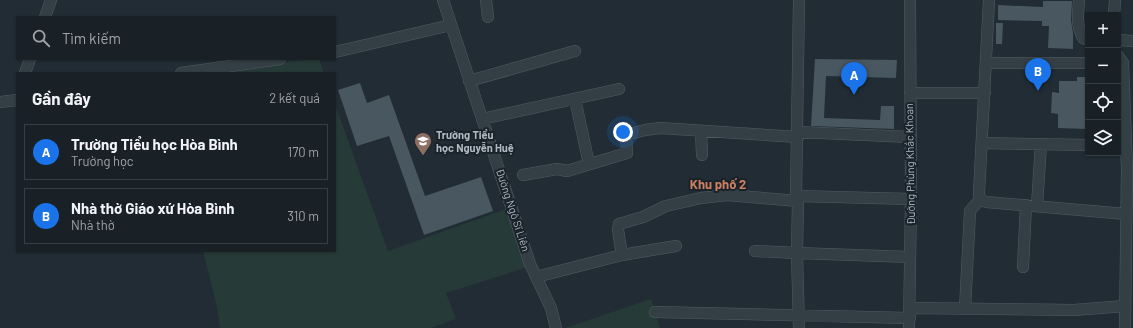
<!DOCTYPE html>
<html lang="vi">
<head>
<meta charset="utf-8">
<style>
	body { margin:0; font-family:Barlow,sans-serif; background:#262e33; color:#f1f3f6 }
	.controls { position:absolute; right:12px; top:12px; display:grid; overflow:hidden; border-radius:0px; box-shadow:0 1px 3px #0004 }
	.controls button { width:36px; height:36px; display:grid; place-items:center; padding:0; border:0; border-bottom:1px solid #373e44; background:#192127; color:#f1f3f6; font:20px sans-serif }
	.you { position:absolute; left:623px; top:132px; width:14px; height:14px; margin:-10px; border:3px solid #fff; border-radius:50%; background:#1a73e8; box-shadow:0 0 0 6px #1a73e833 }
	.badge { display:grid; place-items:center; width:26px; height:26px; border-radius:50%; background:#1a73e8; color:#fff; font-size:13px; font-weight:700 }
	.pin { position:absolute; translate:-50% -33px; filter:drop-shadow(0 1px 2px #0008) }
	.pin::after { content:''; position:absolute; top:21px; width:14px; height:12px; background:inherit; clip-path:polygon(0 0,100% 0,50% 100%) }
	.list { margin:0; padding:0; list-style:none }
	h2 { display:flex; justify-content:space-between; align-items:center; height:52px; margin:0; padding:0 16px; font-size:17px }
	h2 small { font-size:13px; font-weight:400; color:#9fa3a7 }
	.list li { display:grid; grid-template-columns:26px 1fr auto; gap:12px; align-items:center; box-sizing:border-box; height:56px; margin:0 8px 8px; padding:0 8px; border:1px solid #373e44; border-radius:0px }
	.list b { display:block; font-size:15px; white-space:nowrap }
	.list p { margin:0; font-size:13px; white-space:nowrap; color:#9fa3a7 }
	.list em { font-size:13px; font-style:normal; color:#9fa3a7 }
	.icon { flex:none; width:22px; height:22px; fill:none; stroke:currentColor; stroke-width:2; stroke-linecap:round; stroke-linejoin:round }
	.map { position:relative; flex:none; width:1133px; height:328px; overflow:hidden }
	.search { position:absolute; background:#192127; box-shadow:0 1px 3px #0004; left:16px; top:16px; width:320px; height:44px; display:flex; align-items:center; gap:10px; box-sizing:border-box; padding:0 14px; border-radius:0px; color:#9fa3a7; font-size:15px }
	.panel { position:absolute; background:#192127; box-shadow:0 1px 3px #0004; left:16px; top:72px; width:320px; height:180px; border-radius:0px }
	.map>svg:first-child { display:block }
	.green { fill:#263a37 }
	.building { fill:#495760 }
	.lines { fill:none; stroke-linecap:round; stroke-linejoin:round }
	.minor-casing { stroke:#525c63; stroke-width:12 }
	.minor { stroke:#343e45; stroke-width:11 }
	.labels { text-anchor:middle; stroke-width:4; stroke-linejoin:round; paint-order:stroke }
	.poi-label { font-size:11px; font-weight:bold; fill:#aeb9c2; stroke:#1a222a; text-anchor:start }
	.street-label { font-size:11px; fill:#aeb9c2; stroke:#1a222a }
	.quarter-label { font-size:13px; font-weight:bold; fill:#ca8061; stroke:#1a222a }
</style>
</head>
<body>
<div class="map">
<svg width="1133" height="328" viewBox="0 0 1133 328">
	<rect width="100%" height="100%" fill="#212c34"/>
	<!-- green -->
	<path class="green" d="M319 59 324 73H204L291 61Z
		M335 104 388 251 509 208 528 267 446 293 456 319 431 328H220L217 307 203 251H335Z
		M651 299 660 328H565Z"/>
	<!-- building -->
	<path class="building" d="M1043 1H1072L1071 20 1073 33V49L1048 48 1049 26H1042V21L998 20V5L1043 7Z
		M996 23H1003L1002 44H996Z
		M815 59 897 60 896 78 826 76 824 118 880 120 881 106H894V129L811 126Z
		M1077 77H1088V129L1058 128V114L1051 113 1052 92 1059 93V81H1077Z
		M360 83 367 103 389 95 425 196 481 177 493 211 424 235 389 136 357 146 338 90Z"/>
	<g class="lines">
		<defs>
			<path id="minor" d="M443 0 530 264 551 308 556 328
				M486 0 488 17
				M799 0 796 196 798 201 797 253 799 328
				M1079 0C1078 15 1076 25 1083 38L1088 40
				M1114 15 1115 0
				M45 17 51 0
				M1118 40 1133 41
				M335 52 451 25
				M1118 56 1123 63 1127 169 1125 328
				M986 63H1088
				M25 73 30 59
				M181 73 280 59
				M469 81 575 51
				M910 93H985
				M575 99 589 164
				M0 102 17 100
				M482 119 619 89
				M701 131 702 155
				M798 132 910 137
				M982 143 1088 145
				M523 175 557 169 567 171 627 153 626 135 645 130 660 128 798 137
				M796 196 911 199
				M980 199 986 202 1126 214
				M1037 206 1041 144
				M755 251 797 253 910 257
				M622 255 618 230 619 224 643 217 666 206 701 198 727 195 798 201
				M1023 267 1026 205
				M536 277 622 255 676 246
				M910 308 1074 310 1125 306
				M965 309 970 211 980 199 979 193 989 0
				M655 312 910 318
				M909 328 911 199 910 0"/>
		</defs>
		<!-- minor casing -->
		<use href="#minor" class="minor-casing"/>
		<!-- minor -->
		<use href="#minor" class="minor"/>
	</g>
	<!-- icons -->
	<defs>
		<symbol id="school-pin" viewBox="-11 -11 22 30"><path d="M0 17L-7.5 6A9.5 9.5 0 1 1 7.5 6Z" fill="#8d6e63" stroke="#1a222a"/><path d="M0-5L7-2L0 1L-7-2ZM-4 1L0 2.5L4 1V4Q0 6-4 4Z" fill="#fff"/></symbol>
	</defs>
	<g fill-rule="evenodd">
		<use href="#school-pin" x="413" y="131" width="20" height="27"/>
	</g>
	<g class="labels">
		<!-- poi labels -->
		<g class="poi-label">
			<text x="436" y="139">Trường Tiểu<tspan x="436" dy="13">học Nguyễn Huệ</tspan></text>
		</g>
		<!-- street labels -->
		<g class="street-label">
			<text transform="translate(910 164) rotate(-91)" y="4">Đường Phùng Khắc Khoan</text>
			<text transform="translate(513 210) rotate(72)" y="4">Đường Ngô Sĩ Liên</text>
		</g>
		<!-- quarter labels -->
		<g class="quarter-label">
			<text x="718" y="189">Khu phố 2</text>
		</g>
	</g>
</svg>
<div class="controls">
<button>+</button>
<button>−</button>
<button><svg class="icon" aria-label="locate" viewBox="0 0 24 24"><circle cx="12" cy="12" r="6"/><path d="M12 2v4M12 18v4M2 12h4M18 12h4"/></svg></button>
<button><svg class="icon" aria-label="layers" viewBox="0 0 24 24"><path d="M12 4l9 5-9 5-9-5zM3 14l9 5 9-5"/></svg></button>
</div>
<div class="you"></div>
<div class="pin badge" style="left:854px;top:95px">A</div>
<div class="pin badge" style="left:1038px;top:91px">B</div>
<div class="search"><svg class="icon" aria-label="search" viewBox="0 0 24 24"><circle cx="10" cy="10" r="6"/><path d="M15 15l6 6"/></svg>Tìm kiếm</div>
<section class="panel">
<h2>Gần đây<small>2 kết quả</small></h2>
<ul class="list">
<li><span class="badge">A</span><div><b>Trường Tiểu học Hòa Bình</b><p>Trường học</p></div><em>170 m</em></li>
<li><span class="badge">B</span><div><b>Nhà thờ Giáo xứ Hòa Bình</b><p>Nhà thờ</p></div><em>310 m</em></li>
</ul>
</section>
</div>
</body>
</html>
